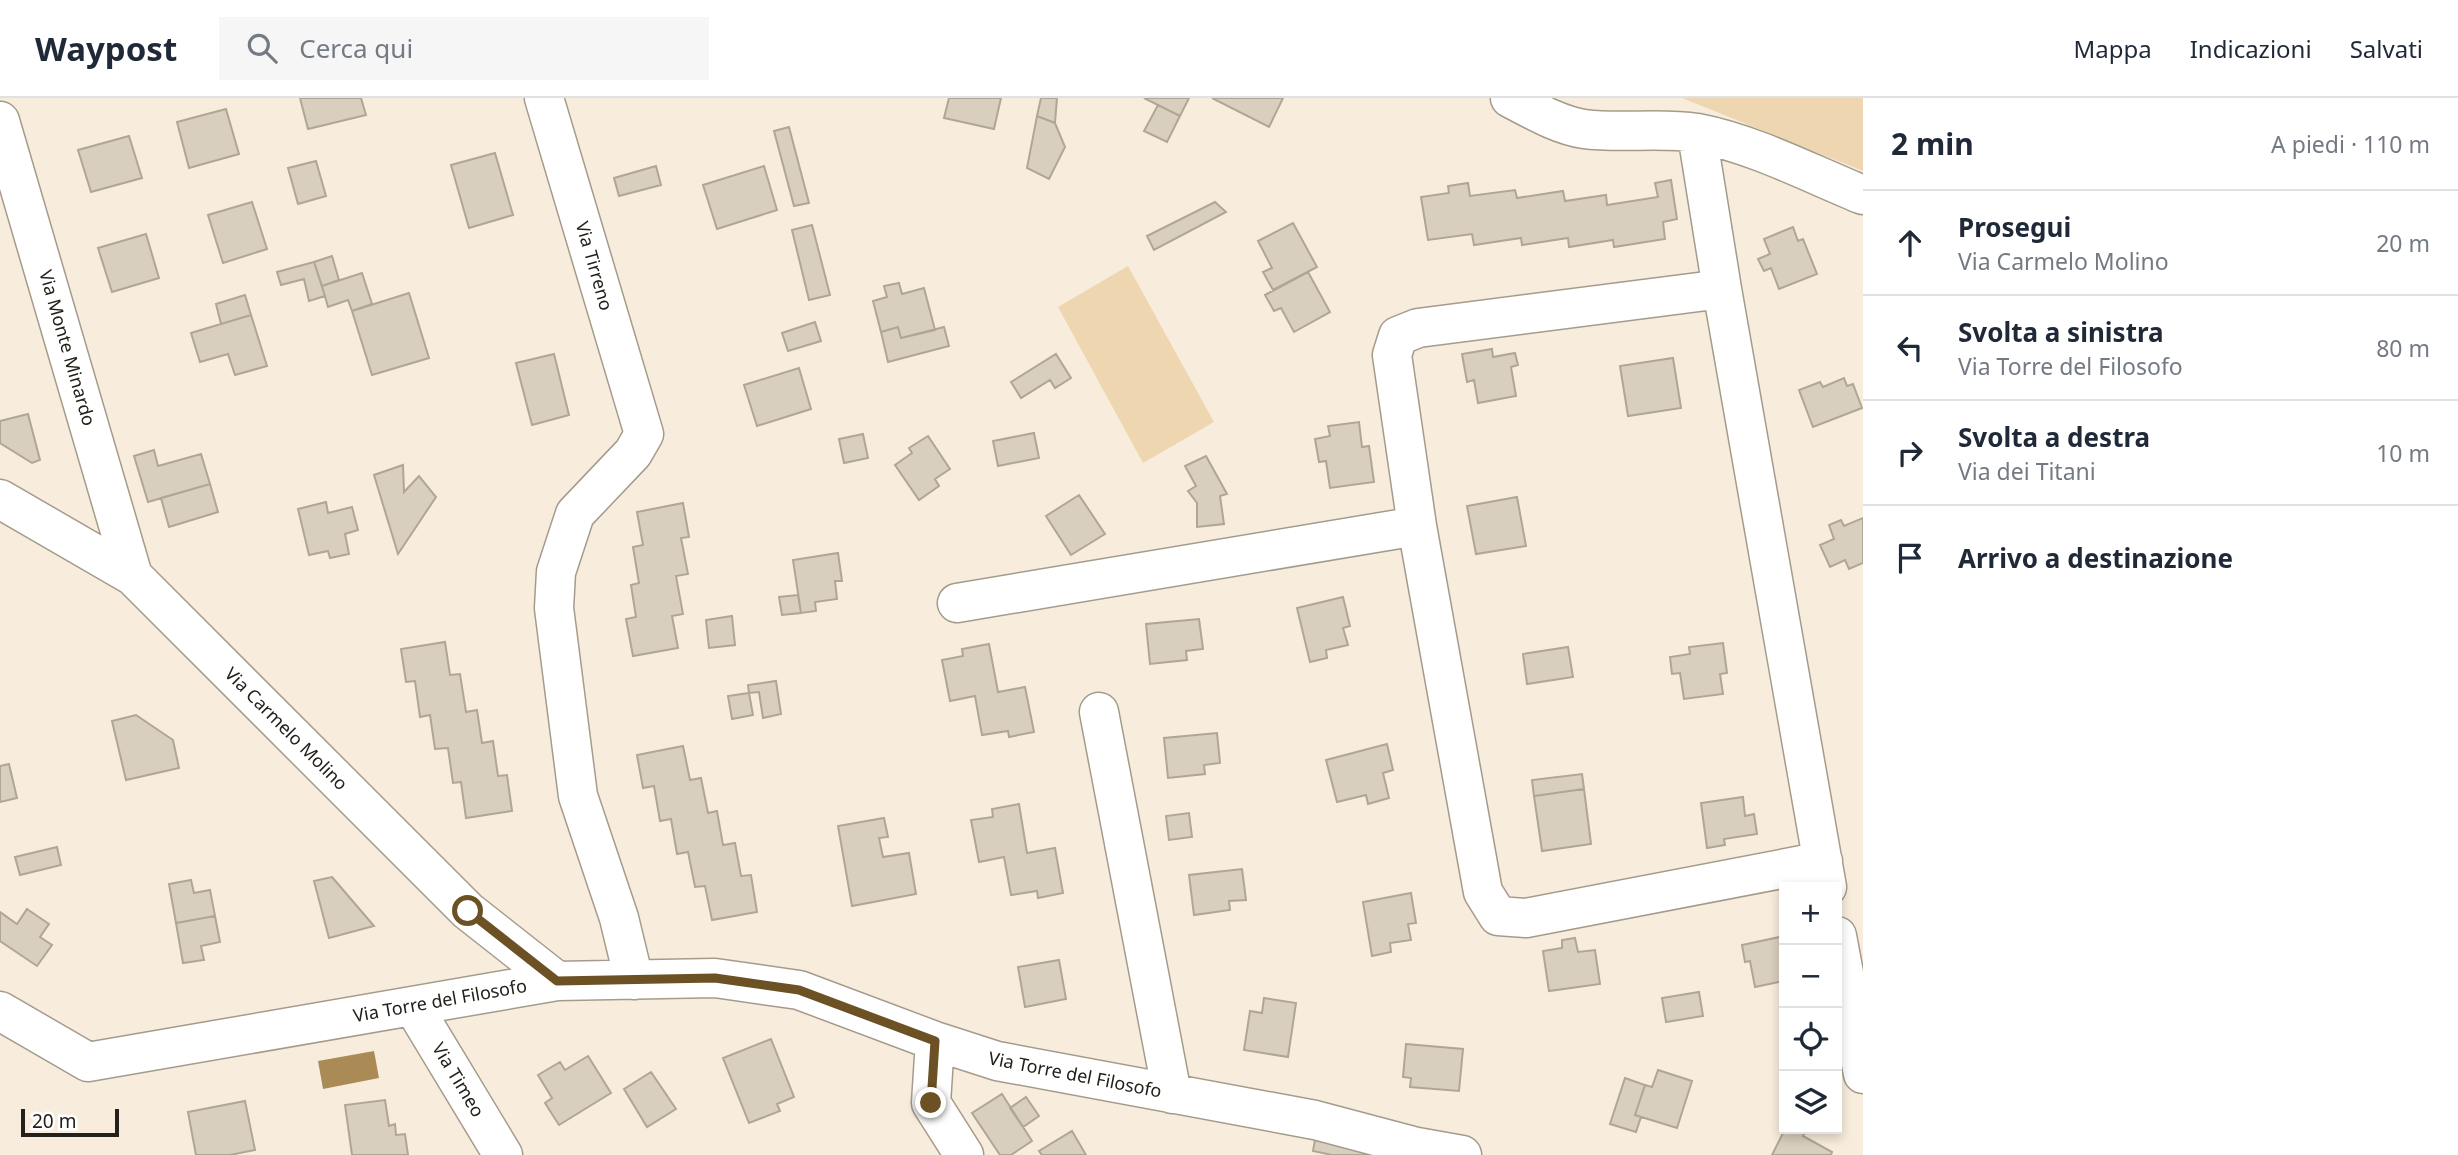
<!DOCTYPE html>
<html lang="it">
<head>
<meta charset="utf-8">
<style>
	body { margin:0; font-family:"Noto Sans",sans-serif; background:#f6f6f7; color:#1f2937 }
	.controls { position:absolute; right:21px; bottom:21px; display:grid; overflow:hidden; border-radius:0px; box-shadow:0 4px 10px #0003 }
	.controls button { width:63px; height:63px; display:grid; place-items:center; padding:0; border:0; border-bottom:2px solid #e0e1e3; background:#fff; color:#1f2937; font:35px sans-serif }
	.scale { position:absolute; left:21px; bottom:18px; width:98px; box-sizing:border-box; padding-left:7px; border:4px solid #24201a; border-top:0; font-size:19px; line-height:24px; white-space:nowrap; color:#24201a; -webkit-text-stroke:5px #fff; paint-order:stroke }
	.stop { position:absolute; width:21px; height:21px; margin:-16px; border:5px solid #6b5123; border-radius:50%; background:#fff }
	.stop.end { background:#6b5123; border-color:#fff; box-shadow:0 2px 7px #0008 }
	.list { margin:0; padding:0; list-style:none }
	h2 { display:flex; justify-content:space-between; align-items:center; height:91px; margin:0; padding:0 28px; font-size:30px }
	h2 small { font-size:23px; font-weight:400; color:#747a83 }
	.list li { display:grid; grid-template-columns:46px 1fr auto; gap:21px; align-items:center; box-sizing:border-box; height:105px; padding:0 28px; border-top:2px solid #e0e1e3 }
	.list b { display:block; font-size:26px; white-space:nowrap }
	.list p { margin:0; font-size:23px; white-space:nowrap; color:#747a83 }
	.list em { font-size:23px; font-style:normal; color:#747a83 }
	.icon { flex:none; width:38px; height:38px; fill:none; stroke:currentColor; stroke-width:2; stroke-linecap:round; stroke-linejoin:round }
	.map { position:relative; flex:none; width:1863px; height:1057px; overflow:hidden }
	header { display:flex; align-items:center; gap:42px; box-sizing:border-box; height:98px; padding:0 35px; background:#fff; border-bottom:2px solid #e0e1e3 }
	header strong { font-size:33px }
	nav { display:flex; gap:38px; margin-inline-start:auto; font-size:24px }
	.search { width:490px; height:63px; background:#f6f6f7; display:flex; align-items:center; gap:18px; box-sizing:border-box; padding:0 24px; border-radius:0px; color:#747a83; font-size:26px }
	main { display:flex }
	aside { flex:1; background:#fff }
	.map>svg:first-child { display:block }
	.green { fill:#edd6b0 }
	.water { fill:#aa8b56 }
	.building { fill:#d9cfbe; stroke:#b0a696; stroke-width:2 }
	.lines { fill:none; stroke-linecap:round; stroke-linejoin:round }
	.minor-casing { stroke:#a59b8b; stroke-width:41 }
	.minor { stroke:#fff; stroke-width:38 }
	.route { stroke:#6b5123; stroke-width:9 }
	.labels { text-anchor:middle; stroke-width:7; stroke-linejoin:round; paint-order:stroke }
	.street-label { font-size:18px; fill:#24201a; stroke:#fff }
</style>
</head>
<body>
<header>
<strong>Waypost</strong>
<div class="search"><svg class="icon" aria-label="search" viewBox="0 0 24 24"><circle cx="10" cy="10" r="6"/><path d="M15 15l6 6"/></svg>Cerca qui</div>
<nav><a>Mappa</a><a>Indicazioni</a><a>Salvati</a></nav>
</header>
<main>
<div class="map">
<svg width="1863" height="1057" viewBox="0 0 1863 1057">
	<rect width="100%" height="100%" fill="#f8eddc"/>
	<!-- green -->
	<path class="green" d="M1682 0H1863V73Z
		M1128 168 1214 324 1143 365 1058 209Z"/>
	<!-- water -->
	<path class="water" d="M374 953 379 980 323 991 318 963Z"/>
	<!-- building -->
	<path class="building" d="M300 0H361L366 17 308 31Z
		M949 0H1001L994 31 944 20Z
		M1041 0H1057L1055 25 1037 18Z
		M1144 0H1189L1180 18Z
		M1212 0H1283L1269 29Z
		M1158 7 1180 18 1167 44 1144 33Z
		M226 11 239 56 189 70 177 24Z
		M1037 18 1055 25 1065 49 1049 81 1027 70Z
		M789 29 809 105 794 108 774 33Z
		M129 38 142 80 91 94 78 52Z
		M495 55 513 117 469 130 451 67Z
		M316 63 326 98 298 106 288 70Z
		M656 68 661 87 619 98 614 80Z
		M764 68 777 112 717 131 703 87Z
		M1671 82 1677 121 1663 124 1665 141 1614 149 1613 142 1569 149 1568 140 1522 147 1521 140 1474 147 1472 136 1428 142 1421 99 1449 95 1448 88 1468 85 1470 98 1515 92 1517 100 1563 93 1565 103 1606 97 1607 107 1658 99 1655 85Z
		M252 104 267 151 223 165 208 117Z
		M1215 104 1226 114 1154 152 1147 138Z
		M1293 125 1317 169 1273 192 1263 174 1272 170 1258 143Z
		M812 127 830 197 809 202 792 132Z
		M1793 129 1798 143 1803 141 1817 176 1779 191 1771 170 1764 173 1758 161 1770 156 1764 141Z
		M146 136 159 180 112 194 98 150Z
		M332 158 339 182 322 188 314 164Z
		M314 164 325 198 309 203 304 181 281 187 277 174Z
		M1308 174 1330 214 1294 234 1281 210 1274 213 1265 197Z
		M362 175 372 206 352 213 348 202 328 209 322 188Z
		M899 185 902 196 924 190 935 232 901 240 898 229 881 234 873 203 887 199 884 188Z
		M409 195 429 260 372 277 352 213Z
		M245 197 251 217 221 226 216 206Z
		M251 217 267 268 235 277 228 256 200 264 191 235Z
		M815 224 821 243 788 253 782 235Z
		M898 229 901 240 944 229 949 248 888 264 881 234Z
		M1492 251 1493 259 1515 255 1518 267 1511 269 1516 298 1478 305 1474 282 1467 284 1462 256Z
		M554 256 569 317 532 327 516 265Z
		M1056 256 1071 280 1055 290 1050 282 1021 300 1011 284Z
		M1673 260 1681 310 1628 318 1620 268Z
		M799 270 811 311 757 328 744 287Z
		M1844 280 1847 288 1853 286 1862 310 1813 329 1799 292 1820 284 1823 289Z
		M28 316 40 362 32 365 0 345V323Z
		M1359 324 1362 349 1369 348 1374 384 1330 390 1326 363 1319 364 1315 341 1330 338 1328 328Z
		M1034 335 1039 360 998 368 993 343Z
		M863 336 868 360 844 365 839 341Z
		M928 338 950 371 935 381 939 388 919 402 895 367 912 355 909 350Z
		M154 352 158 368 201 356 210 386 148 404 134 358Z
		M1206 358 1227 396 1220 398 1224 426 1197 429V405L1188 393 1196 388 1185 368Z
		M403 367 404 394 419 378 436 399 398 456 374 377Z
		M210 386 218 414 169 429 161 400Z
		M1079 397 1105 436 1071 457 1046 418Z
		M1517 399 1526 448 1476 456 1467 408Z
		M326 404 328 415 352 409 358 432 345 436 349 456 330 460 328 453 309 457 298 411Z
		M683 405 689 439 681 440 688 476 676 478 683 516 672 518 678 550 633 558 626 521 636 519 631 487 639 485 633 449 643 447 637 414Z
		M1863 420V465L1849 471 1845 462 1830 469 1820 447 1834 441 1829 427 1841 422 1844 428Z
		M838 455 842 483H835L837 501 815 504 816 513 801 515 793 462Z
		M798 497 801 515 782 517 779 499Z
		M1343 499 1350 528 1343 530 1348 547 1326 552 1327 560 1310 564 1297 510Z
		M732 518 735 547 709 550 706 522Z
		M1199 521 1203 551 1186 553 1187 562 1150 566 1146 526Z
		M445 544 450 577 460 576 466 614 477 612 482 645 493 643 498 678 507 677 512 713 466 720 461 684 453 685 448 650 435 651 430 617 420 619 415 583 406 584 401 551Z
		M1723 545 1727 575 1720 576 1723 596 1684 601 1680 575 1672 576 1670 559 1690 556 1689 549Z
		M989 546 998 594 1025 589 1034 634 1009 639 1008 633 982 637 975 598 950 603 942 562 963 558 962 551Z
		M1568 549 1573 579 1527 586 1523 556Z
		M776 583 781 616 763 620 759 594 749 595 748 587Z
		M749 595 753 617 732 621 728 598Z
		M136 617 173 642 179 670 126 682 112 623Z
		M1217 635 1220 665 1204 667 1205 676 1168 680 1164 640Z
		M1387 646 1393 672 1383 675 1389 700 1368 706 1366 697 1337 704 1326 662Z
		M683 648 690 682 701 680 708 715 717 713 723 747 735 745 741 778 751 777 757 814 712 822 705 788 695 789 688 754 677 756 671 721 660 723 654 688 643 690 637 657Z
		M9 666 17 700 0 704V668Z
		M1582 676 1584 691 1534 698 1532 682Z
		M1584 691 1591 746 1542 753 1534 698Z
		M1743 699 1745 718 1754 716 1757 736 1724 741 1725 747 1707 750 1701 705Z
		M1019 706 1027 755 1055 750 1063 795 1038 800 1037 793 1011 797 1004 759 979 764 971 722 993 719 992 711Z
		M1189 715 1192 739 1169 742 1166 718Z
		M884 720 888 739 879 740 883 759 909 755 916 796 852 808 838 728Z
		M57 749 61 767 20 777 15 759Z
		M1242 771 1246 802 1229 803 1230 812 1194 817 1189 777Z
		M332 779 374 828 329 840 314 783Z
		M191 782 194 795 210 792 215 818 176 825 169 786Z
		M1411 795 1416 825 1408 826 1411 842 1390 845 1391 854 1372 858 1363 804Z
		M27 811 49 826 40 839 52 847 37 868 0 843V814L17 826Z
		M215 818 220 844 201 848 204 862 183 865 176 825Z
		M1784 838V883L1755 889 1750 863 1745 864 1742 847Z
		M1575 840 1578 854 1595 852 1600 886 1549 893 1543 853 1562 850V842Z
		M1059 862 1066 901 1025 909 1018 869Z
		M1699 894 1703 918 1666 924 1662 900Z
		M1264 900 1296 905 1288 959 1244 952 1250 913 1262 915Z
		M771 941 794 999 777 1006 780 1013 749 1025 723 960Z
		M1406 946 1463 951 1459 993 1410 989 1411 980 1403 979Z
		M588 958 611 995 559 1027 545 1005 552 1000 538 977 560 964 565 972Z
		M1658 972 1692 983 1677 1030 1635 1017 1645 987 1652 989Z
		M651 974 676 1011 647 1029 624 991Z
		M1625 980 1645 987 1635 1017 1641 1019 1636 1034 1610 1026Z
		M1002 996 1032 1043 1011 1057H1000L972 1015Z
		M1026 999 1039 1018 1023 1029 1010 1010Z
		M385 1002 389 1028 395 1026 396 1037 405 1036 408 1057H352L345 1007Z
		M245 1003 255 1052 230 1057H196L188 1014Z
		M1785 1031H1807L1803 1038 1832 1054 1831 1057H1772Z
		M1072 1033 1086 1057H1042L1039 1053Z
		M1315 1042 1389 1057H1332L1313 1053Z"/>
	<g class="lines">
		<defs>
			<path id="minor" d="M544 0 644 336 633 355 575 416 556 474 554 510 578 698 619 820 634 882
				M1510 0C1533 12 1558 27 1584 31 1622 36 1659 29 1697 35 1754 46 1809 75 1863 97
				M0 23 133 478
				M1697 36 1722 191 1827 789
				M1722 191 1418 230 1398 238 1392 257 1417 428 1483 794 1498 818 1526 820 1823 763
				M0 401 133 478 468 813 557 883
				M957 505 1417 428
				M1099 614 1172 996
				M1837 838 1863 976
				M413 908 503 1057
				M0 913 88 964 557 883 715 880 799 892 935 943 997 963 1315 1022 1417 1049 1462 1057
				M935 943 931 1005 964 1057"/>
		</defs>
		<!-- minor casing -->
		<use href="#minor" class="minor-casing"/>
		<!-- minor -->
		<use href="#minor" class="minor"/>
	</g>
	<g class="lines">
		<!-- route -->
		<path class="route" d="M468 813 557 883 715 880 799 892 935 943 931 1005"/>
	</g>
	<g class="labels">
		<!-- street labels -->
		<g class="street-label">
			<text transform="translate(594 168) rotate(74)" y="6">Via Tirreno</text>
			<text transform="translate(67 250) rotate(74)" y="6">Via Monte Minardo</text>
			<text transform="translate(286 631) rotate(45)" y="6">Via Carmelo Molino</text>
			<text transform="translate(440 903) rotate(-10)" y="6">Via Torre del Filosofo</text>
			<text transform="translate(1075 977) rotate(11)" y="6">Via Torre del Filosofo</text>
			<text transform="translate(458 982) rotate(59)" y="6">Via Timeo</text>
		</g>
	</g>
</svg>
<div class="controls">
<button>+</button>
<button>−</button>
<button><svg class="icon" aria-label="locate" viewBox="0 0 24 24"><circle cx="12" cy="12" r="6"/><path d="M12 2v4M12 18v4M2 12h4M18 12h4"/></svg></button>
<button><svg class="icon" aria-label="layers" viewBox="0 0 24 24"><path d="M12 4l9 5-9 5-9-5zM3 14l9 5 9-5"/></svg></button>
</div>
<div class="scale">20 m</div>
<div class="stop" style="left:468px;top:813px"></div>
<div class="stop end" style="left:931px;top:1005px"></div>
</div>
<aside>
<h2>2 min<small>A piedi · 110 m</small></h2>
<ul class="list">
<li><svg class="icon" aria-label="ahead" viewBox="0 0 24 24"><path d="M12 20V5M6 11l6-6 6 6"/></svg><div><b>Prosegui</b><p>Via Carmelo Molino</p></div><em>20 m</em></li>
<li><svg class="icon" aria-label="left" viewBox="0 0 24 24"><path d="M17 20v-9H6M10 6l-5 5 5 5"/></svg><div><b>Svolta a sinistra</b><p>Via Torre del Filosofo</p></div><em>80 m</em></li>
<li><svg class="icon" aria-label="right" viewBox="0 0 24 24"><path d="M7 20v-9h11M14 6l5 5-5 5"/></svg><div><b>Svolta a destra</b><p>Via dei Titani</p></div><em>10 m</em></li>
<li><svg class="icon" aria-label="arrive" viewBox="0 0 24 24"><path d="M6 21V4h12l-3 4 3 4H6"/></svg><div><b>Arrivo a destinazione</b></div></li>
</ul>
</aside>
</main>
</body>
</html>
